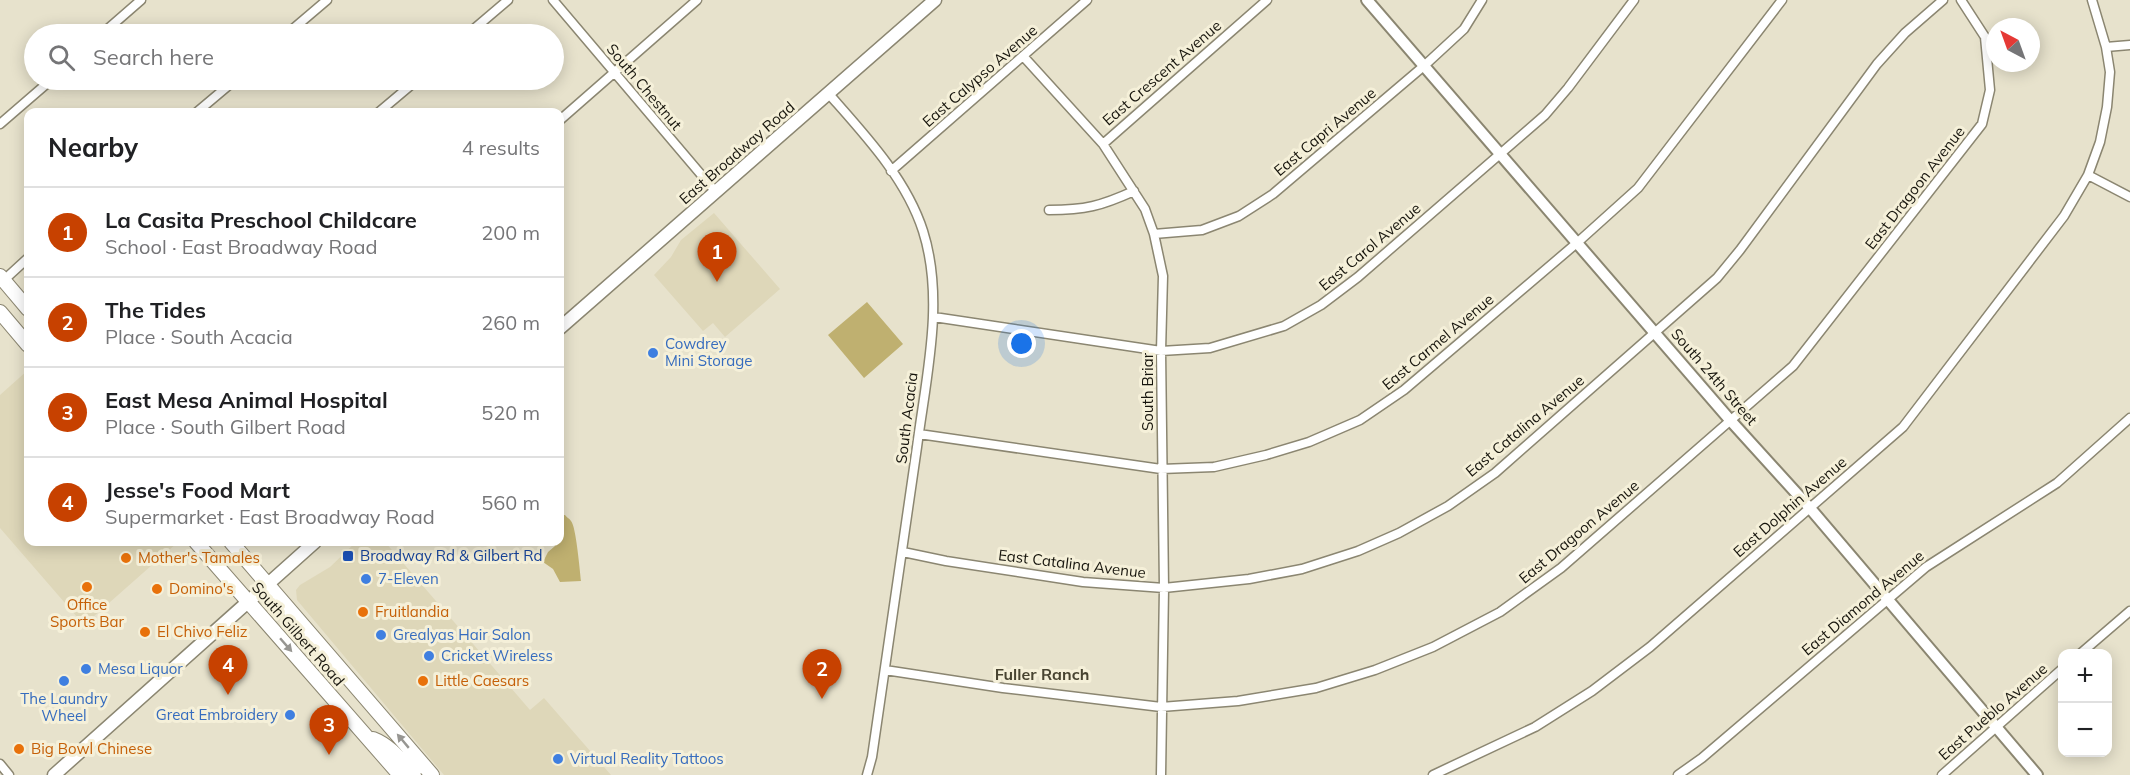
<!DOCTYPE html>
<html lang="en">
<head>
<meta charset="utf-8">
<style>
	body { margin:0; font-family:Mulish,sans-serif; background:#f6f6f6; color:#202124 }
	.controls { position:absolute; right:18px; bottom:18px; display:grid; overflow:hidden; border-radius:12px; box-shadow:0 3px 15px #0003 }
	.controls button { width:54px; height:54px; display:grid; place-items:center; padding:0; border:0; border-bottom:2px solid #e0e0e0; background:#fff; color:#202124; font:30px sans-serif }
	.compass { position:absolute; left:1986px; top:18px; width:54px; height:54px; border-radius:50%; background:#fff; box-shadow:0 3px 15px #0003; rotate:319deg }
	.you { position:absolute; left:1022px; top:344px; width:21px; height:21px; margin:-15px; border:4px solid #fff; border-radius:50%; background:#1a73e8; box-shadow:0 0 0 9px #1a73e833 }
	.badge { display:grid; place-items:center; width:39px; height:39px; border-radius:50%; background:#c74100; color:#fff; font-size:20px; font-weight:700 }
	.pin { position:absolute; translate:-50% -50px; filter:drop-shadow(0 2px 3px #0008) }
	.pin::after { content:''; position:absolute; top:32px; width:21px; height:18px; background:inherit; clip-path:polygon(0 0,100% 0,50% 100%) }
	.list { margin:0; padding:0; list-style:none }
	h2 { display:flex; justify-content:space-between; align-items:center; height:78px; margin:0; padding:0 24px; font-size:26px }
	h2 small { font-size:20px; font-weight:400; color:#757577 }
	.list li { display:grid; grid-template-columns:39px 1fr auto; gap:18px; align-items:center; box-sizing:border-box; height:90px; padding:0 24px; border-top:2px solid #e0e0e0 }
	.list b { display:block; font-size:22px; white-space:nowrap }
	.list p { margin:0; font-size:20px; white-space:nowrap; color:#757577 }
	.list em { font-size:20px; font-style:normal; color:#757577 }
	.icon { flex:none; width:33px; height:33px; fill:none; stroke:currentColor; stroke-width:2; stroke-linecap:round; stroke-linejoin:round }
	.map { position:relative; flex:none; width:2130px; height:775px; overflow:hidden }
	.search { position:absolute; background:#fff; box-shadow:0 3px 15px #0003; left:24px; top:24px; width:540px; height:66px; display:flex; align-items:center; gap:15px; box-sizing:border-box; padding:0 21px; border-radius:33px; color:#757577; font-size:22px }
	.panel { position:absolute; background:#fff; box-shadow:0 3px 15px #0003; left:24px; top:108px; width:540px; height:438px; border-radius:12px }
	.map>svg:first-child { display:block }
	.built { fill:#ded7b9 }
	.green { fill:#bfb070 }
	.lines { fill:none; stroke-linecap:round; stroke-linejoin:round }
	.minor-casing { stroke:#8b8671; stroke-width:11 }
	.tertiary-casing { stroke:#8b8671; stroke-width:14 }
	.secondary-casing { stroke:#8b8671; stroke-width:15 }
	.primary-casing { stroke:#8b8671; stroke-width:16 }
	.minor { stroke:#fff; stroke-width:8 }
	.tertiary { stroke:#fff; stroke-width:10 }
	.secondary { stroke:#fff; stroke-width:12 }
	.primary { stroke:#fff; stroke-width:14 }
	.oneway { fill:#979692 }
	.shop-dot { fill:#3f7fe0; stroke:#f5f0d9; stroke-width:2 }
	.transit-dot { fill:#1a4fb4; stroke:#f5f0d9; stroke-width:2 }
	.food-dot { fill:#e8710a; stroke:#f5f0d9; stroke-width:2 }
	.labels { text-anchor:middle; stroke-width:6; stroke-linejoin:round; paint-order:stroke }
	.street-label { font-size:15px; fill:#17150d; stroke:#f5f0d9 }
	.shop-label { font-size:15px; fill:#366cbe; stroke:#f5f0d9; text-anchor:start }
	.transit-label { font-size:15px; fill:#164399; stroke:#f5f0d9; text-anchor:start }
	.food-label { font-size:15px; fill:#c56008; stroke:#f5f0d9; text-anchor:start }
	.neighbourhood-label { font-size:16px; font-weight:bold; fill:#484431; stroke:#f5f0d9 }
</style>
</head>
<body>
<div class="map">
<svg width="2130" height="775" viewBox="0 0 2130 775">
	<rect width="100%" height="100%" fill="#e7e2cc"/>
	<!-- built -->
	<path class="built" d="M714 213 780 289 725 337 713 323 703 331 654 275 671 257 681 240Z
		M28 370V542H175L177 543 84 625 0 528V395Z
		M356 542H385L530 710 544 698 611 775H444L297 600 296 590 300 585 330 567Z"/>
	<!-- green -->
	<path class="green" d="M867 302 903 344 864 378 828 335Z
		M560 515H565C566 517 569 518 571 521 576 526 580 572 581 581L560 582 553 569 543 562 548 552 555 546 552 542H560Z"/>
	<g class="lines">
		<defs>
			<path id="minor" d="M553 0 715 191
				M102 34 141 0
				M287 34 327 0
				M468 34 508 0
				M2106 47 2130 45
				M1023 56 1103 144 1145 209 1154 234 1163 276 1161 351 1164 588 1161 775
				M828 93C864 134 906 178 923 231 945 300 926 377 917 447 903 550 886 654 872 757L867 775
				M197 112 235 80
				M379 112 417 80
				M560 120 697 0
				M0 124 51 80
				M1103 144 1267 0
				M891 171 1087 0
				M2088 175 2130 197
				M1049 210C1085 210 1101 206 1134 191
				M1154 234 1202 230 1239 216 1273 194 1425 65 1464 29 1482 0
				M4 280 28 258
				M934 317 1161 351 1210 348 1284 326 1321 305 1358 277 1545 115 1568 88 1634 0
				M919 434 1161 469 1214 467 1266 455 1309 442 1360 420 1404 390 1578 242 1638 188 1782 0
				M903 552 946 561 1083 582 1164 588 1249 579 1302 569 1358 551 1399 533 1448 506 1495 473 1717 278 1740 250 1877 64 1905 33 1943 0
				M2080 654 2130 611
				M885 670 1003 688 1161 707 1238 701 1316 688 1375 670 1433 647 1500 612 1561 568 1793 366 1982 124 1990 90 1985 37 1961 0
				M0 764 9 775
				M1433 775 1535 727 1592 691 1650 647 1903 427 2064 216 2088 175 2100 142 2107 107 2110 72 2106 47 2092 0
				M1678 775 1702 758 1926 567 2057 483 2130 418
				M1942 775 2062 669"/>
			<path id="tertiary" d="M1367 0 1730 420 1809 507 2037 775"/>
			<path id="secondary" d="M560 328 935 0
				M54 775 315 542"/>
			<path id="primary" d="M0 276 28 309
				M0 312 28 345
				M196 542 400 775
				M231 542 432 775
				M373 739C391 746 401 761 414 775"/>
		</defs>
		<!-- minor casing -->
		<use href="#minor" class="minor-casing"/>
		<!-- tertiary casing -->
		<use href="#tertiary" class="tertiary-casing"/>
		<!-- secondary casing -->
		<use href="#secondary" class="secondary-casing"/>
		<!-- primary casing -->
		<use href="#primary" class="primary-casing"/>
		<!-- minor -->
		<use href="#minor" class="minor"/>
		<!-- tertiary -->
		<use href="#tertiary" class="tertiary"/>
		<!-- secondary -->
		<use href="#secondary" class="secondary"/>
		<!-- primary -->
		<use href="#primary" class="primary"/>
	</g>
	<!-- one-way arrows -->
	<defs><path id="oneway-solid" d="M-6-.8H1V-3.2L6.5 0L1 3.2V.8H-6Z" transform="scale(1.5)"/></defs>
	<g class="oneway">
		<use href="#oneway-solid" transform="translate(286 645) rotate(49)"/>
		<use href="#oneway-solid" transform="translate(403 741) rotate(-130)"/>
	</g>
	<!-- markers -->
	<g class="shop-dot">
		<circle cx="653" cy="353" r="6"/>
		<circle cx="366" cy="579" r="6"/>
		<circle cx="381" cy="635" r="6"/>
		<circle cx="429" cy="656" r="6"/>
		<circle cx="86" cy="669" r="6"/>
		<circle cx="64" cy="681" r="6"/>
		<circle cx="290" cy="715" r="6"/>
		<circle cx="558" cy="759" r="6"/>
	</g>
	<rect class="transit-dot" x="342" y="550" width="12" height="12" rx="3"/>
	<g class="food-dot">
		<circle cx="126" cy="558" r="6"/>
		<circle cx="87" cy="587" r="6"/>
		<circle cx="157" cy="589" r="6"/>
		<circle cx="363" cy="612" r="6"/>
		<circle cx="145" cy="632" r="6"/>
		<circle cx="423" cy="681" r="6"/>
		<circle cx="19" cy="749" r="6"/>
	</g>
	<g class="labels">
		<!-- street labels -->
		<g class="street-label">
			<text transform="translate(1162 73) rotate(-41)" y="5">East Crescent Avenue</text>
			<text transform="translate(980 76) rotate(-41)" y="5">East Calypso Avenue</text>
			<text transform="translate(644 87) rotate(50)" y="5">South Chestnut</text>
			<text transform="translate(1325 132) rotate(-40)" y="5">East Capri Avenue</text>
			<text transform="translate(737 153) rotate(-41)" y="5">East Broadway Road</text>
			<text transform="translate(1915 188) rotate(-52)" y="5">East Dragoon Avenue</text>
			<text transform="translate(1370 247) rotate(-40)" y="5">East Carol Avenue</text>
			<text transform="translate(1438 342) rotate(-40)" y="5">East Carmel Avenue</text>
			<text transform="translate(1714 377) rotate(49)" y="5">South 24th Street</text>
			<text transform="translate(1148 392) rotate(-90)" y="5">South Briar</text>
			<text transform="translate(907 418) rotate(-83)" y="5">South Acacia</text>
			<text transform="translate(1525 426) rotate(-40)" y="5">East Catalina Avenue</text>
			<text transform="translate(1790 507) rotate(-41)" y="5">East Dolphin Avenue</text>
			<text transform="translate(1579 532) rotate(-40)" y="5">East Dragoon Avenue</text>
			<text transform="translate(1072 564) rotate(7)" y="5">East Catalina Avenue</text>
			<text transform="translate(1863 603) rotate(-40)" y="5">East Diamond Avenue</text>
			<text transform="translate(298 634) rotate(49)" y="5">South Gilbert Road</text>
			<text transform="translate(1993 712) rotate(-41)" y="5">East Pueblo Avenue</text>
		</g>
		<!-- shop labels -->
		<g class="shop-label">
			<text x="665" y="349">Cowdrey<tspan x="665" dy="17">Mini Storage</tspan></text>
			<text x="378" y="584">7-Eleven</text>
			<text x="393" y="640">Grealyas Hair Salon</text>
			<text x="441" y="661">Cricket Wireless</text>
			<text x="98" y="674">Mesa Liquor</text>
			<text x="64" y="704" text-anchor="middle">The Laundry<tspan x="64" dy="17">Wheel</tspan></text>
			<text x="278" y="720" text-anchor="end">Great Embroidery</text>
			<text x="570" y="764">Virtual Reality Tattoos</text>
		</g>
		<!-- transit labels -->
		<g class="transit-label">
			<text x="360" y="561">Broadway Rd &amp; Gilbert Rd</text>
		</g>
		<!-- food labels -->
		<g class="food-label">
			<text x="138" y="563">Mother's Tamales</text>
			<text x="169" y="594">Domino's</text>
			<text x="87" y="610" text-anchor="middle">Office<tspan x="87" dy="17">Sports Bar</tspan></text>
			<text x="375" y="617">Fruitlandia</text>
			<text x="157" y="637">El Chivo Feliz</text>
			<text x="435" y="686">Little Caesars</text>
			<text x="31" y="754">Big Bowl Chinese</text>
		</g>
		<!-- neighbourhood labels -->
		<g class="neighbourhood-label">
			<text x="1042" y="680">Fuller Ranch</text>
		</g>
	</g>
</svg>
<div class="controls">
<button>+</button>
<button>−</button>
</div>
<svg class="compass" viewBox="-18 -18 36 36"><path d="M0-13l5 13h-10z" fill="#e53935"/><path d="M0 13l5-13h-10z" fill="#757577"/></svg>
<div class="you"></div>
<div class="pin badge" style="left:717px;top:282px">1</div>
<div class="pin badge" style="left:822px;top:699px">2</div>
<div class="pin badge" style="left:329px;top:755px">3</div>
<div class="pin badge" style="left:228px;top:695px">4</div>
<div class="search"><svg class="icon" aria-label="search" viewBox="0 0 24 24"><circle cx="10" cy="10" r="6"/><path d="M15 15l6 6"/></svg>Search here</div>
<section class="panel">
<h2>Nearby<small>4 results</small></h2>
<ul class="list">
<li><span class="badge">1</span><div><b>La Casita Preschool Childcare</b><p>School · East Broadway Road</p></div><em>200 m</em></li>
<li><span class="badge">2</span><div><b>The Tides</b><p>Place · South Acacia</p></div><em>260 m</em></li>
<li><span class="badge">3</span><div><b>East Mesa Animal Hospital</b><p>Place · South Gilbert Road</p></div><em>520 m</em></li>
<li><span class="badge">4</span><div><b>Jesse's Food Mart</b><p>Supermarket · East Broadway Road</p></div><em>560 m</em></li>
</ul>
</section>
</div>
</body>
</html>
